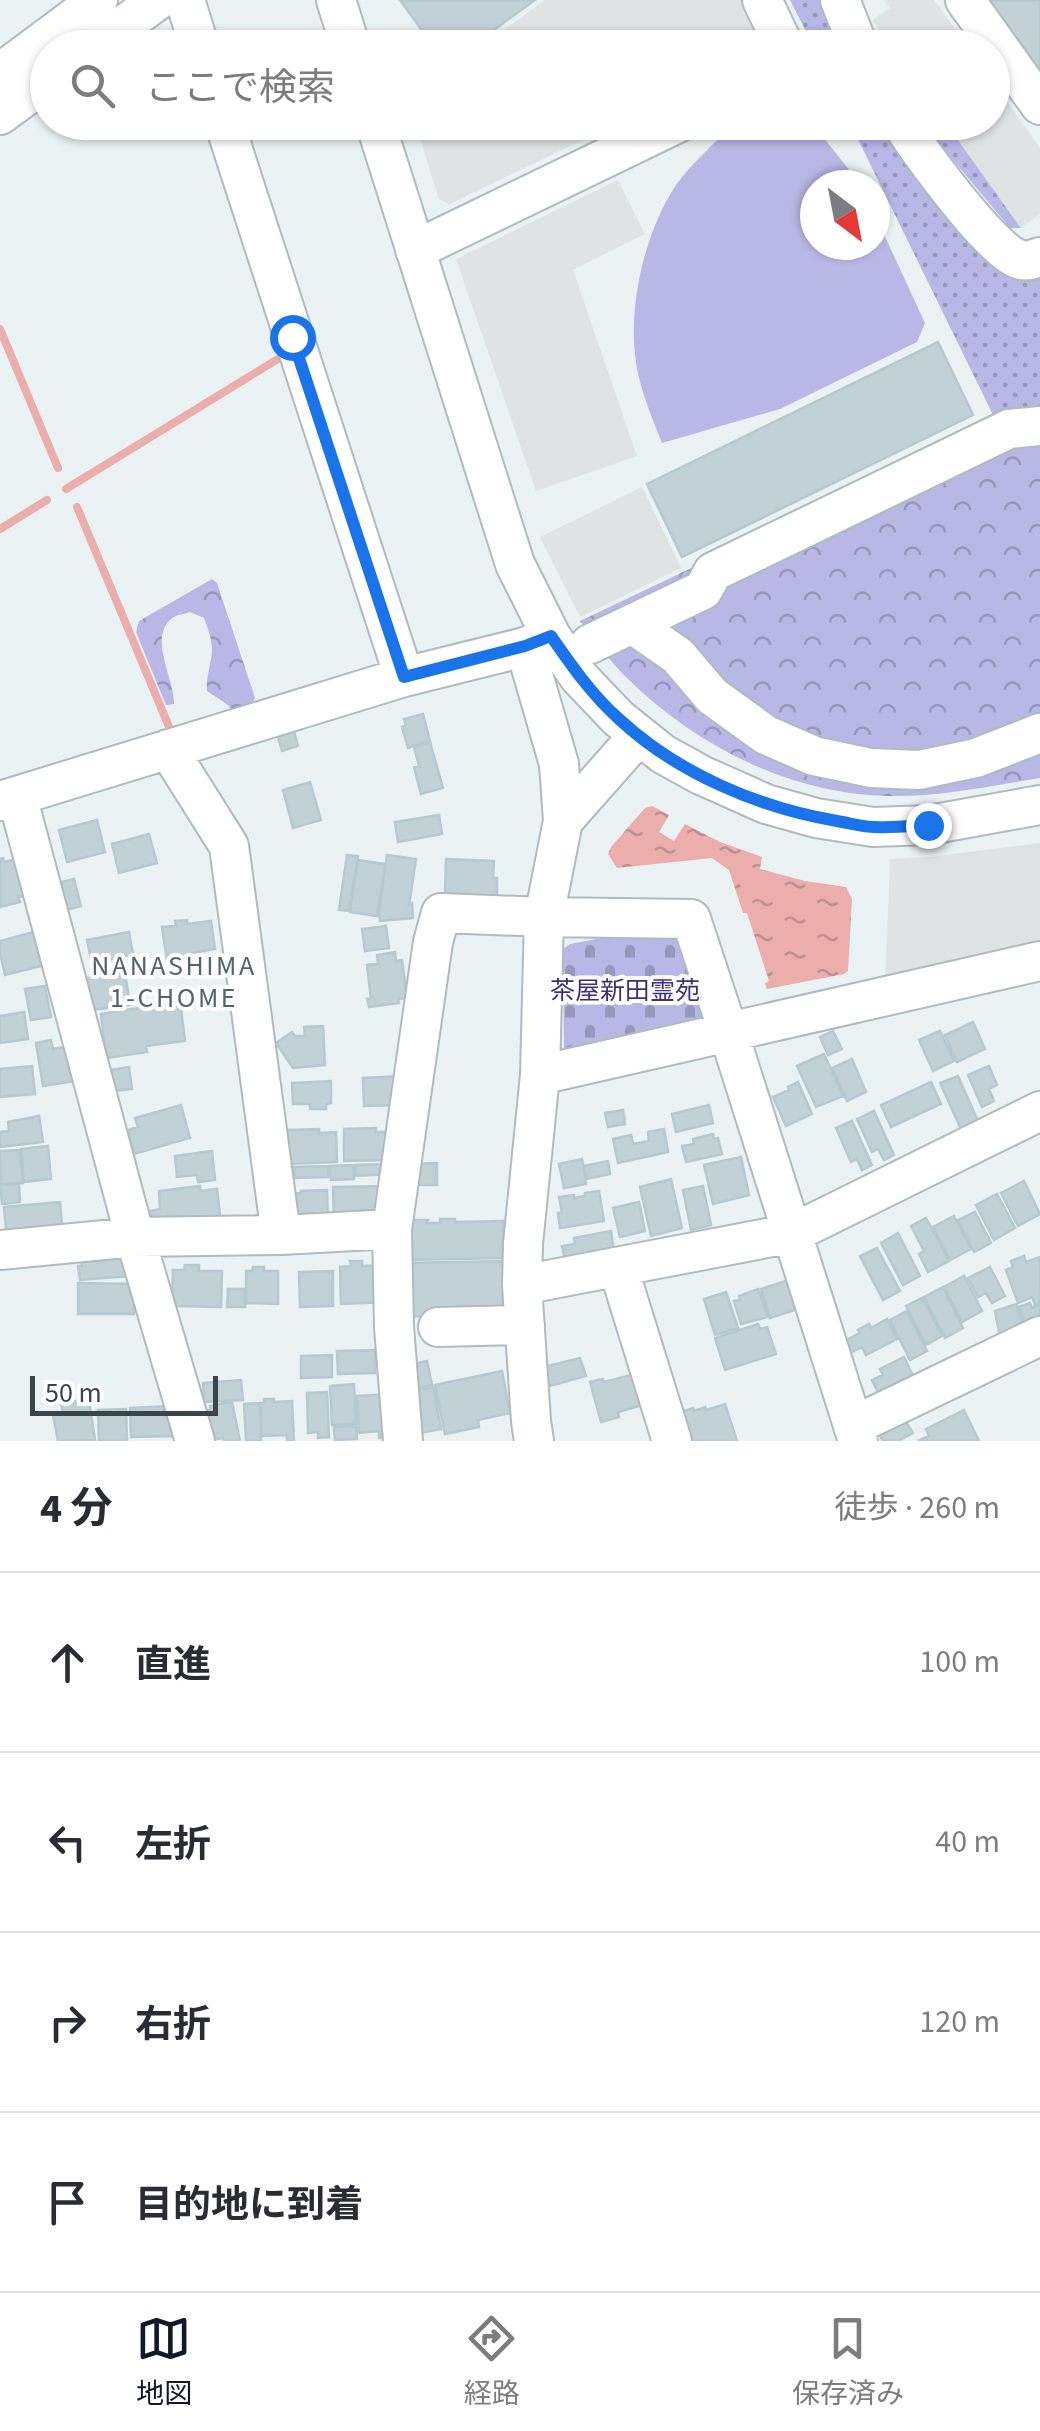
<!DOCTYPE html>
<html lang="ja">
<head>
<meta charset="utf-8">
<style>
	body { margin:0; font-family:"Source Sans 3","Noto Sans JP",sans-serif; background:#f7f7f7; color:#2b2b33 }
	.compass { position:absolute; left:800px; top:170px; width:90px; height:90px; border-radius:50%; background:#fff; box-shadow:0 2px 8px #0004; rotate:148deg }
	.scale { position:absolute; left:30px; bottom:25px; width:188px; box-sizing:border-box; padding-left:10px; border:5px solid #394548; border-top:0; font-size:28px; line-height:35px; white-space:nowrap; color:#394548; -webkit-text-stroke:8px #fff; paint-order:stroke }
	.stop { position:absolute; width:30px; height:30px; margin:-22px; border:8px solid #1a73e8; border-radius:50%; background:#fff }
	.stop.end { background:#1a73e8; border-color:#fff; box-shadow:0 2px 10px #0008 }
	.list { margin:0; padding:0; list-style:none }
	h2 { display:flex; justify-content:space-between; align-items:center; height:130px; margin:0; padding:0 40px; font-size:42px }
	h2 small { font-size:32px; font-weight:400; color:#7c7c81 }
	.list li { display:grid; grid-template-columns:65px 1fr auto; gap:30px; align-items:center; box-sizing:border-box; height:180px; padding:0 40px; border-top:2px solid #e1e1e2 }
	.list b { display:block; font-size:38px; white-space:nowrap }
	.list em { font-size:32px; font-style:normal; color:#7c7c81 }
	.icon { flex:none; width:55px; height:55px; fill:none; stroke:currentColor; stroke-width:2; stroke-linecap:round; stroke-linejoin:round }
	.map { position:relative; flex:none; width:1040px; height:1441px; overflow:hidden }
	.search { position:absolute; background:#fff; box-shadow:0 2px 8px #0004; left:30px; right:30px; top:30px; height:110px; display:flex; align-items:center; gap:25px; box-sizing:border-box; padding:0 35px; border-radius:55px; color:#7c7c81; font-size:38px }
	.sheet { height:850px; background:#fff }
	nav { display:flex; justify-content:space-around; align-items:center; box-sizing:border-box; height:140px; border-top:2px solid #e1e1e2; background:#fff; font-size:28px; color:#7c7c81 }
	nav a { display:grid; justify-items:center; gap:5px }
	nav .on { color:#111827 }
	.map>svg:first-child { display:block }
	.grass { fill:url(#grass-dots) }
	.forest { fill:url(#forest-crowns) }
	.cemetery { fill:url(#cemetery-stones) }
	.pitch { fill:#b9b7e5 }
	.parking { fill:#dfe3e3 }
	.water { fill:url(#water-ripples) }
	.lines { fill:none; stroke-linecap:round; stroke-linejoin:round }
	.stream { stroke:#ecadad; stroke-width:8 }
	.building { fill:#c1d1d5; stroke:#b5cad0; stroke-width:2.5 }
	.minor-casing { stroke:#aebbbf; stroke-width:42 }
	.minor { stroke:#fff; stroke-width:38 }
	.route { stroke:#1a73e8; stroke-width:12 }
	.labels { text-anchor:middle; stroke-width:8; stroke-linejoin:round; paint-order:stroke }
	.park-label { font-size:25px; fill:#3e3076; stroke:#fff }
	.neighbourhood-label { font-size:28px; letter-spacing:2.5px; fill:#51666a; stroke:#fff }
</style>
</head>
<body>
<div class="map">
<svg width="1040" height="1441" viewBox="0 0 1040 1441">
	<defs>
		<pattern id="grass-dots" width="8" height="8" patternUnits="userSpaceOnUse" patternTransform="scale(2.5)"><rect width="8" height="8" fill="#b9b7e5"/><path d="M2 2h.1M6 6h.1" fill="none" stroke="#9797bc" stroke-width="1.8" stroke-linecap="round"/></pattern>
		<pattern id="forest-crowns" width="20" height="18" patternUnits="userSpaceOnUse" patternTransform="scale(2.5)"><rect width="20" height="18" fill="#b9b7e5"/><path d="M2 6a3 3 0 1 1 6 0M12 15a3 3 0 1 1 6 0" fill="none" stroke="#9797bc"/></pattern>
		<pattern id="cemetery-stones" width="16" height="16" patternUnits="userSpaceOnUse" patternTransform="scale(2.5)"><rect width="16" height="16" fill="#b9b7e5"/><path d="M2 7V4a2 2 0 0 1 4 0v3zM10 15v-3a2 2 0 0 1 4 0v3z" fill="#9797bc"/></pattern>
		<pattern id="water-ripples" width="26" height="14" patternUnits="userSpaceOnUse" patternTransform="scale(2.5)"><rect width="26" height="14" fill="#ecadad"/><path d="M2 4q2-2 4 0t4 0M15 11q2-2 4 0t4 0" fill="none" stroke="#c08f8f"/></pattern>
	</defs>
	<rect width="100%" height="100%" fill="#ebf2f4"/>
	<!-- grass -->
	<path class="grass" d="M790 0H823L842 47H814Z
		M850 123H884L1007 274C1017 279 1029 283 1040 277V402L997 423Z
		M922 123H946L1021 228H1010Z"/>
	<!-- forest -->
	<path class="forest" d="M1040 402V778C990 786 939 797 888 796 791 794 698 747 629 680 611 663 596 641 580 621Z
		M212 579 217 583 255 698 251 705 233 711 228 705 207 691C206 679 209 671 211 659 214 644 209 632 204 618L190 612C185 614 179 614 174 617 146 635 175 679 174 704L166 705 136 632 139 621Z"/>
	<!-- cemetery -->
	<path class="cemetery" d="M680 932 712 1028 564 1059 563 949 570 944 628 933Z"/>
	<!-- pitch -->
	<path class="pitch" d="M734 123H812L861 185H815V245H875V215L925 323 917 342 780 409 662 443C651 415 638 385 635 355 629 300 646 230 676 185 692 163 715 143 734 123Z"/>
	<!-- parking -->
	<path class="parking" d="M545 0H743L762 41 760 48H479Z
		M884 0H934L968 47H892L872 20 890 8Z
		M993 82 1040 148V214L1021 228 946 123 992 122Z
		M415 123V122L618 123 450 204 439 199Z
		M618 180 645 234 573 270 637 456 536 491 456 259Z
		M642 487 681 568 580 617 540 537Z
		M1040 843V947L885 986 890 859 929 857Z"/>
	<!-- water -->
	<path class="water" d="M652 806 669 815 659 832 674 841 685 824 720 842 762 857 760 869 805 881 846 887 852 899 848 971 844 974 767 989 765 983 769 981 747 913H743L729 870 712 858 617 868 608 854 611 847 645 808Z"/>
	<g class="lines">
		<!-- stream -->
		<path class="stream" d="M0 329 58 468
			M66 489 286 354
			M77 507 170 729
			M0 529 47 500"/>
	</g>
	<!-- building -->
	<path class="building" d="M400 0H535L469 48H435Z
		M978 0H1040V84Z
		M938 342 973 415 682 557 647 484Z
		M423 714 430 741 408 748 402 727 406 725 404 719Z
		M293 728 298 746 282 751 277 733Z
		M430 742 443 788 421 794 414 767 419 766 414 747Z
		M310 782 321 820 293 828 283 790Z
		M439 815 442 834 398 842 395 822Z
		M97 820 105 852 67 862 59 830Z
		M149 834 157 863 119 873 112 844Z
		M347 855 358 856 349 911 339 910Z
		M387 855 416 859 409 905 412 903 413 918 380 921 379 912Z
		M3 858 4 862 19 859 29 895 18 897 20 902 1 907 0 859Z
		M446 859 494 861 493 878H497V896L445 894Z
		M358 860 385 864 377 916 350 912Z
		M74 879 81 906 61 911 54 884Z
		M187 920V924L211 921 215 949 192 953V956L167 960 162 927 176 926 175 921Z
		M386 926 389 948 365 951 362 929Z
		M37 931 45 965 5 975 0 953V941Z
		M129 932 133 954 92 964 87 940Z
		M395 952 396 961 402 960 407 998 398 999 399 1003 369 1007 367 999H371L367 965 378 964 377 955Z
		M125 973 130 1005 91 1010 87 978Z
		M45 986 51 1017 31 1020 25 989Z
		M180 1001 185 1041 146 1046 147 1052 106 1058 101 1014Z
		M24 1012 28 1039 0 1043V1016Z
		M973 1022 985 1049 957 1062 945 1035Z
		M323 1026 325 1065 293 1068 276 1043 292 1032 295 1036H305L304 1027Z
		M833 1031 842 1049 828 1055 820 1037Z
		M940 1031 954 1061 933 1071 919 1040Z
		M51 1040 53 1049 76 1045 81 1080 43 1086 36 1043Z
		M824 1054 843 1096 816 1107 797 1066Z
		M852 1059 866 1092 847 1101 832 1068Z
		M32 1066 35 1094 0 1097V1069Z
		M989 1066 997 1085 989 1089 994 1101 982 1107 968 1075Z
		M129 1067 132 1089 114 1091 111 1070Z
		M401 1076 402 1105 364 1106 363 1078Z
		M958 1076 978 1121 961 1129 940 1083Z
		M331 1081V1103L326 1104V1109H310V1104H293L292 1083Z
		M798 1082 812 1114 786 1126 773 1097 789 1090 788 1087Z
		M931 1082 941 1104 891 1127 881 1105Z
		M181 1105 190 1138 134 1154 128 1130 138 1127 135 1118Z
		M709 1105 713 1123 676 1132 672 1114Z
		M623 1110 625 1124 608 1127 605 1113Z
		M874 1111 894 1155 884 1160 878 1149 872 1152 857 1119Z
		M39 1116 43 1142 0 1147V1132L9 1131 8 1122Z
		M852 1121 872 1165 862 1170 857 1159 851 1162 836 1128Z
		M376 1128V1132H390L391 1160 344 1161V1129Z
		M319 1129V1133L336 1132 337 1162 287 1164 286 1130Z
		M664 1129 668 1152 618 1163 613 1139 631 1135 633 1144 649 1141 648 1132Z
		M713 1134 714 1139 718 1138 722 1154 686 1162 682 1146 694 1144 693 1139Z
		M48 1146 51 1179 24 1182 21 1149Z
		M20 1150 23 1183 1 1185 0 1151Z
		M212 1151 215 1180 198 1182 197 1175 177 1177 175 1156Z
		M741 1157 749 1195 713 1204 704 1165Z
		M582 1159 586 1184 564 1188 559 1164Z
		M608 1161 610 1174 586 1179 584 1166Z
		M437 1163V1185H410L409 1164Z
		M391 1164V1174L355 1176V1165Z
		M353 1165 354 1179 331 1180 330 1166Z
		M328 1166V1177L294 1178V1167Z
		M671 1179 682 1228 651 1236 640 1187Z
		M1024 1181 1040 1214 1018 1226 1001 1193Z
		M19 1184 20 1202 2 1204 0 1185Z
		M200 1186V1191L217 1189 221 1223 151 1221 150 1211 160 1209 159 1191Z
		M386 1186 387 1218 334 1219 333 1187Z
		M703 1186 711 1225 691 1230 683 1190Z
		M327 1190 328 1221 291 1222 290 1194 301 1193V1191Z
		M599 1191 604 1221 560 1228 558 1213H562L559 1197 574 1195V1198L585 1196V1193Z
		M997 1194 1015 1228 994 1240 976 1205Z
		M60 1202 63 1235 7 1240 4 1207Z
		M639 1202 645 1231 620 1237 613 1208Z
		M975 1212 991 1243 974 1252 958 1220Z
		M954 1216 971 1249 950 1260 933 1227Z
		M926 1218 949 1261 928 1272 919 1254 924 1251 911 1226Z
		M440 1219H455V1222L503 1221V1258L401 1260 400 1220H428L427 1223H440Z
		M611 1231 615 1257 566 1266 562 1246 575 1244 574 1238Z
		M898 1233 920 1276 903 1285 881 1243Z
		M126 1248 129 1276 80 1280 78 1266H82L81 1259Z
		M877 1248 900 1291 883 1300 860 1256Z
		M1024 1256 1026 1262 1040 1257V1303L1035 1305 1032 1297 1018 1303 1006 1270 1013 1267 1011 1261Z
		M350 1261H362V1266L387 1265 388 1302 341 1304 340 1267 351 1266Z
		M503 1261V1314L400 1317 405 1263Z
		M185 1265H199V1271H222L221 1307 172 1306 173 1270H184Z
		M253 1267H264V1271H278V1304L246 1303V1271H252Z
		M990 1267 1005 1296 992 1303 986 1293 978 1297 968 1278Z
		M333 1271V1306L300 1307 299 1272Z
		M964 1276 982 1311 962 1322 944 1287Z
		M789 1280 798 1309 770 1318 761 1289Z
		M78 1283 135 1284 134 1314H78Z
		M943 1287 963 1328 945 1338 924 1297Z
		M228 1289H245V1307H227Z
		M758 1289 768 1317 741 1324 734 1301 740 1300 739 1296Z
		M726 1292 738 1328 715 1335 704 1299Z
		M922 1298 942 1336 926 1345 906 1306Z
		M1030 1303 1032 1308 1040 1305V1323L1026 1328 1019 1307Z
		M1016 1304 1025 1328 1000 1337 995 1311Z
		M907 1311 927 1351 910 1360 890 1320Z
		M887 1319 897 1339 866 1355 862 1347 852 1352 846 1340 860 1333 858 1330 869 1324 871 1328Z
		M758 1324 760 1329 767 1327 776 1354 725 1370 715 1338Z
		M375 1350V1373L338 1374 337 1351Z
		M332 1355V1377L301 1378V1356Z
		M904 1357 914 1378 880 1396 872 1380 883 1375 880 1369Z
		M580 1358 586 1376 550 1386 544 1367Z
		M427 1361 432 1385 407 1390 403 1366Z
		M502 1371 510 1413 478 1420 479 1427 445 1434 435 1385Z
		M635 1374 643 1405 618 1412 619 1417 601 1422 590 1382 603 1379 604 1382Z
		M241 1380 243 1400 204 1402 203 1383Z
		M354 1384 356 1424 332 1425 330 1386Z
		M433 1387 441 1429 414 1434 406 1392Z
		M327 1392 329 1437 318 1438V1432L308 1433 307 1393Z
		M391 1394 393 1438H379V1431L359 1433 357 1396Z
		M264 1399H274V1402L292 1401 294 1441H287V1435L262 1436 260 1403H264Z
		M75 1401V1403L89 1401 95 1440 58 1441 53 1415 63 1413 61 1403Z
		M232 1402 240 1441H224L223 1438 206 1441 201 1412 210 1410V1406Z
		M260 1403 261 1441H246L244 1404Z
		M725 1404 737 1441H682L673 1414 693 1408 694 1411 705 1407 706 1410Z
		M170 1406 176 1436 131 1437 130 1408Z
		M126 1409 127 1441H99L98 1410Z
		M964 1410 979 1441H918L929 1436 926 1429Z
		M902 1415 913 1433 898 1441H883L876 1429Z
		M356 1426 357 1439 335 1440 334 1427Z"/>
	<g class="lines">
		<defs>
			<path id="minor" d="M185 0 200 48
				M336 0 351 48
				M762 0 785 48
				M840 0 859 48
				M965 0 1040 105
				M93 48 158 0
				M0 73 98 0
				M0 115 48 80
				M224 122 404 677
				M375 122 515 564 551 636 579 677 618 718 663 754 701 775 766 804 816 818 873 827 929 825 1040 805
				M901 122C919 151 990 249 1018 259 1026 262 1032 260 1040 257
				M415 250 680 122
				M632 624 678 656 712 696 766 735 814 756 871 768 919 770 976 758 1040 733
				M590 644 703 590 713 572 1009 429 1040 426
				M525 647 559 764 563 821 544 917 691 919 729 1034 858 1441
				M168 749 229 846 281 1235
				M17 796 135 1237 195 1441
				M0 801 404 677 525 647 548 637
				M563 821 639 735
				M540 1075 1040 961
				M0 1250 135 1237 281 1235 392 1229
				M618 1267 672 1441
				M522 1285 793 1233 1040 1111
				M438 1327 525 1325
				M853 1426 1040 1336
				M403 1441 394 1327 392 1229 433 942 441 913 544 917 540 1075 523 1244 522 1285 531 1421 534 1441"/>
		</defs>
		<!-- minor casing -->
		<use href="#minor" class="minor-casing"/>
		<!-- minor -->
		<use href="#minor" class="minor"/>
	</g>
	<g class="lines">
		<!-- route -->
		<path class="route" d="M292 337 404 677 525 646 551 636C571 665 592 695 619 719 677 773 759 808 837 821 850 823 863 827 875 827 893 828 911 826 928 825"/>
	</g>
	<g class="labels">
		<!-- park labels -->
		<g class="park-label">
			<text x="625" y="999">茶屋新田霊苑</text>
		</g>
		<!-- neighbourhood labels -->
		<g class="neighbourhood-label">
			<text x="174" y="975">NANASHIMA<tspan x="174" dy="32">1-CHOME</tspan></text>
		</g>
	</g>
</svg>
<svg class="compass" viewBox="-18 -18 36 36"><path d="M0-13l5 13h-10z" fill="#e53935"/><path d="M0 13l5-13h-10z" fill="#7c7c81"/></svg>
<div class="scale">50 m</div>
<div class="stop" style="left:292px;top:337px"></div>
<div class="stop end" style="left:928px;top:825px"></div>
<div class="search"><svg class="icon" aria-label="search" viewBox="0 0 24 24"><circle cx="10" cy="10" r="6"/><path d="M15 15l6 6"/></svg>ここで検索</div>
</div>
<section class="sheet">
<h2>4 分<small>徒歩 · 260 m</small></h2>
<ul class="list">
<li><svg class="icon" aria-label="ahead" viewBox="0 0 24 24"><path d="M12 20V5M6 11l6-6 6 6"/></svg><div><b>直進</b></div><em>100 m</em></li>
<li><svg class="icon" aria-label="left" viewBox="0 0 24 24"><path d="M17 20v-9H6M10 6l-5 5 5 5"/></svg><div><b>左折</b></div><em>40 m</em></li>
<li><svg class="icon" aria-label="right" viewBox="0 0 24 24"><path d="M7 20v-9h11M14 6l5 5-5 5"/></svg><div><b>右折</b></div><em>120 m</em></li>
<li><svg class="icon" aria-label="arrive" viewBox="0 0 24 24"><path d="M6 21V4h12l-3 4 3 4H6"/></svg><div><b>目的地に到着</b></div></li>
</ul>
</section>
<nav>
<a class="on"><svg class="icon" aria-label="map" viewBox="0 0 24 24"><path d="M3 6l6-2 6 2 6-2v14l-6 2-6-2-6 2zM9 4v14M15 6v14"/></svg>地図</a>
<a><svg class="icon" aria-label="directions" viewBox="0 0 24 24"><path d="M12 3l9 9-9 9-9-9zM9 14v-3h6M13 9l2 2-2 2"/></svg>経路</a>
<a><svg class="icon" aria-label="saved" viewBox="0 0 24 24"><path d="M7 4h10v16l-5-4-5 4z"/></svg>保存済み</a>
</nav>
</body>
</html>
